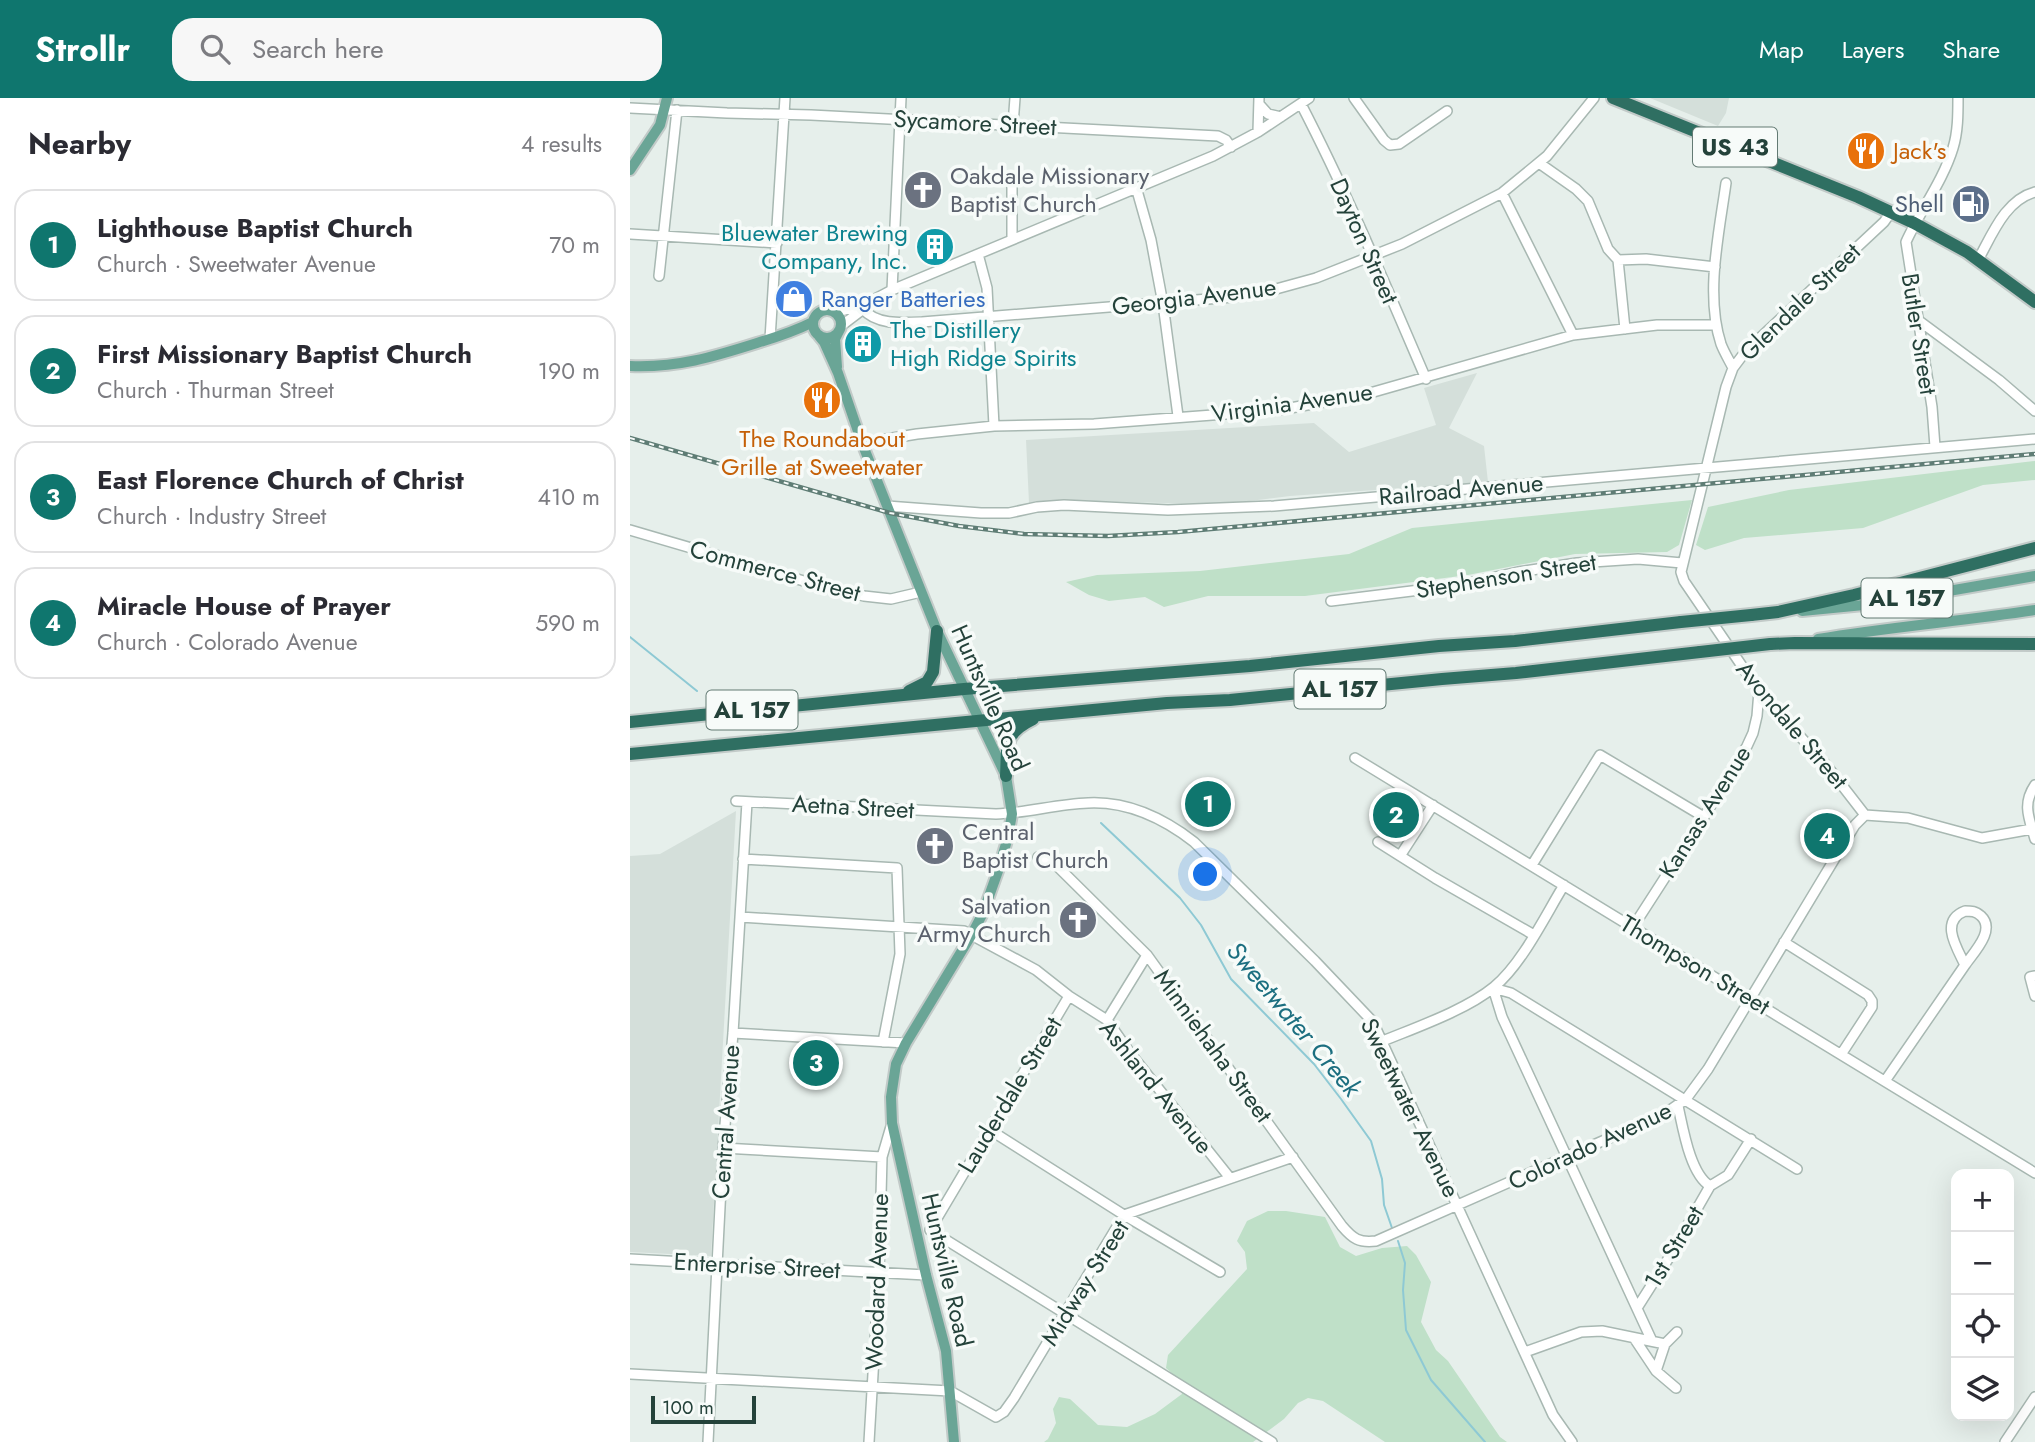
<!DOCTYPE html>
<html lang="en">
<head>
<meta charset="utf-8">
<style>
	body { margin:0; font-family:Jost,sans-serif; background:#f7f7f7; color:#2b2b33 }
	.controls { position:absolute; right:21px; bottom:21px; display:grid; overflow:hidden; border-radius:14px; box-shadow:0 7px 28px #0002 }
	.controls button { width:63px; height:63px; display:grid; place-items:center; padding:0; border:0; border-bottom:2px solid #e1e1e2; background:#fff; color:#2b2b33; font:35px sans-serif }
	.scale { position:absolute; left:21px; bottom:18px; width:105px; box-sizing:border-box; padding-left:7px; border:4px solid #24423a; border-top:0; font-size:19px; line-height:24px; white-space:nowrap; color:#24423a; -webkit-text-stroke:5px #f7fbf9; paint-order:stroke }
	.you { position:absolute; left:576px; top:777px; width:24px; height:24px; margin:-18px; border:5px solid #fff; border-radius:50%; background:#1a73e8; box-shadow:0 0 0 10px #1a73e833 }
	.badge { display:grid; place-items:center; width:46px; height:46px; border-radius:50%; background:#0f766e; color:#fff; font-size:23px; font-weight:700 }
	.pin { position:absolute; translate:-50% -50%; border:4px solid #fff; box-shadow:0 2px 7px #0006 }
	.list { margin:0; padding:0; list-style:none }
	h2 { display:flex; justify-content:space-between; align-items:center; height:91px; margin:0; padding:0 28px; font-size:30px }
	h2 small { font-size:23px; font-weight:400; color:#7c7c81 }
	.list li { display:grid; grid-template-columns:46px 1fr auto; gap:21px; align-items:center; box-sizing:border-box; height:112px; margin:0 14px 14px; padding:0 14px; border:2px solid #e1e1e2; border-radius:21px }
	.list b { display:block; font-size:26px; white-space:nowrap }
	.list p { margin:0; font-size:23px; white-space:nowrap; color:#7c7c81 }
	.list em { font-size:23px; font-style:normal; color:#7c7c81 }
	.icon { flex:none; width:38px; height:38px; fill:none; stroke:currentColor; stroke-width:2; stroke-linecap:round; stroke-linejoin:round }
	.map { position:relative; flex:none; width:1405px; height:1344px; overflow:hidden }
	header { display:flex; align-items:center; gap:42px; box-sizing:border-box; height:98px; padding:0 35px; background:#0f766e; color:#fff }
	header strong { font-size:33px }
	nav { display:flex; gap:38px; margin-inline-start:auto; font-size:24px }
	.search { width:490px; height:63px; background:#f7f7f7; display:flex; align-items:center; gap:18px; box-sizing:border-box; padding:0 24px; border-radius:21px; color:#7c7c81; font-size:26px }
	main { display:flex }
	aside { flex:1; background:#fff }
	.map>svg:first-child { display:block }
	.built { fill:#d4dfda }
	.green { fill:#bfe0c8 }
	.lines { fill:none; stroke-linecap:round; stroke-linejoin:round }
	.stream { stroke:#8ec9d4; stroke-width:2 }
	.minor-casing { stroke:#a8b8b2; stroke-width:12 }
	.major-casing { stroke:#c2cac8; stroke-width:14 }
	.highway-casing { stroke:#c2cac8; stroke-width:16 }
	.minor { stroke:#fff; stroke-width:9 }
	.major { stroke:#6aa596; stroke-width:10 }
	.highway { stroke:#2f6f62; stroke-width:12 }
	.rail-casing { stroke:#5f7d75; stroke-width:4.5 }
	.rail { stroke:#f7fbf9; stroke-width:2; stroke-dasharray:5; stroke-linecap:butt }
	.highway-bridge-casing { stroke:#c2cac8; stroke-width:16; stroke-linecap:butt }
	.highway-bridge { stroke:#2f6f62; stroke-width:12 }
	.labels { text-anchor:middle; stroke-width:7; stroke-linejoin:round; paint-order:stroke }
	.shield { fill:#f7fbf9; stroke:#637a73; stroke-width:2 }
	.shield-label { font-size:23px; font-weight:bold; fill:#24423a }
	.street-label { font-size:24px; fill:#24423a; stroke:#f7fbf9 }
	.food-label { font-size:24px; fill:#c56008; stroke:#f7fbf9; text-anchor:start }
	.worship-label { font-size:24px; fill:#5b616d; stroke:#f7fbf9; text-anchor:start }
	.service-label { font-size:24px; fill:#4e5e75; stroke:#f7fbf9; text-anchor:end }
	.culture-label { font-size:24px; fill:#0d838f; stroke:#f7fbf9; text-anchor:end }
	.shop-label { font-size:24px; fill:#366cbe; stroke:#f7fbf9; text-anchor:start }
	.water-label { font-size:26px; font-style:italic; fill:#1c6f80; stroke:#f7fbf9 }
</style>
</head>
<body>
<header>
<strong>Strollr</strong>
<div class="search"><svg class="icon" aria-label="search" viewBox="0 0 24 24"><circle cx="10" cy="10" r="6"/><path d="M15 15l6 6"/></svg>Search here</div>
<nav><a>Map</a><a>Layers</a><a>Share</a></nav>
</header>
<main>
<aside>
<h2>Nearby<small>4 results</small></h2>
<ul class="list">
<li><span class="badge">1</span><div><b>Lighthouse Baptist Church</b><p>Church · Sweetwater Avenue</p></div><em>70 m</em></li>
<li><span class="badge">2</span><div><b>First Missionary Baptist Church</b><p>Church · Thurman Street</p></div><em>190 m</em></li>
<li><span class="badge">3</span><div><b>East Florence Church of Christ</b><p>Church · Industry Street</p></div><em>410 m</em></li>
<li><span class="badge">4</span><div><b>Miracle House of Prayer</b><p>Church · Colorado Avenue</p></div><em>590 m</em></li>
</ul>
</aside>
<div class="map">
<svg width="1405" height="1344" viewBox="0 0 1405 1344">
	<rect width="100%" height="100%" fill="#e6efeb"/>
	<!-- built -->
	<path class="built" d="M1020 0H1099L1096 15 1088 28Z
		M847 275 819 330 854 348 858 384 660 398 603 405 568 406 430 402 399 405 396 342 684 325 719 354 806 327 794 290Z
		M106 713 81 1158 0 1154V758L30 756Z"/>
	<!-- green -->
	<path class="green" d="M1405 363V382L1353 387 1233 430 1114 440 1075 452 1066 447 1078 409 1159 392Z
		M1062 402 1049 447 1037 454 945 456 838 477 675 498H578L534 509 515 499 479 503 459 497 436 484 467 477 570 473 719 456 782 430Z
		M638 1113H656L695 1119 710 1149 726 1158 752 1150 777 1148 786 1157 801 1184 791 1224 806 1252 818 1263 870 1339 877 1344H755L693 1303 678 1300 668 1305 654 1321 623 1344H414L418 1341 426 1325 423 1311 429 1299 440 1301 468 1327 497 1329 525 1316 552 1296 549 1282 536 1270 538 1257 617 1171 615 1154 607 1143 617 1123Z"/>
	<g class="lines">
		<!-- stream -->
		<path class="stream" d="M0 539 67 593
			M471 725 550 800 571 827 601 881 684 966 711 1001 741 1043 752 1081 754 1107 762 1130
			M768 1143 775 1165 773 1192 776 1232 801 1282 855 1344"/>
		<defs>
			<path id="minor" d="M724 0 754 42 760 47 769 46 817 13
				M629 6 638 16 651 19
				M671 6C717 95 756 188 796 281
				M0 10 97 15 181 17 588 38 596 42 601 49
				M383 27 385 0
				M628 34 629 0
				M909 65 946 91 958 103 978 151 988 162 995 231
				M1096 85C1089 135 1075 197 1091 246 1094 254 1099 262 1103 270
				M382 88V141
				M506 89 521 142 533 206 548 318
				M872 95 943 237
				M0 136 147 145
				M348 156 357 190 364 328
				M988 162 1016 161 1085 169
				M1348 162C1362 137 1375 102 1405 94
				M29 178 47 12
				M262 192 271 0
				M233 211C246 227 272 225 292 224L603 199 646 191 686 180 772 146 872 95 917 58 964 0
				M205 214C226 211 244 202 262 192L583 58 628 34 679 0
				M1288 222 1369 282 1405 313
				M211 228 236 209
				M140 241 155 0
				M232 345 287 336 364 328 464 326 649 312 733 297 943 237 1027 227H1086
				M1305 349 1302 309 1276 144C1290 113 1313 83 1323 50 1328 34 1328 16 1328 0
				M257 408 351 415H379L407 409 434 407 538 412 644 408 1405 341
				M0 432 184 486 234 498 261 501 291 494
				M701 503 830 487 888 474 947 465 1008 461 1052 465
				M725 660 1405 1075
				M1405 687C1392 706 1399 720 1405 741
				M106 703 366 716C397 715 427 706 458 705 498 703 533 720 564 744L685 863 743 924 923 1317 942 1344
				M1235 717 1197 668 1129 593 1054 483 1051 474 1096 289 1103 270 1115 254 1254 124 1261 114
				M1235 717 1278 720 1352 740 1402 731
				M748 744 805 780 904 837
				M770 758 803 707
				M408 759 421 762 517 857 712 1128C723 1141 729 1145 746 1143L1036 1015 1056 1001 1078 971 1225 727 1235 717
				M113 761 267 770 270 856 253 944
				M902 767 970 657 1074 719
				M1335 813C1341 813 1346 813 1351 818 1366 832 1344 854 1335 867 1327 850 1309 823 1335 813Z
				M110 819 334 833 406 872 439 898 477 922 500 955 600 1080
				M1003 829 1074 719 1117 648 1123 635 1127 618 1129 593
				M1154 844 1238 897 1242 903V909L1212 955
				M1405 878 1400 879 1405 898
				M863 890 872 919 1022 1243
				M863 890 881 895 1167 1071
				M477 922 517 857
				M103 935 276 945
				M753 943C787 929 836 912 864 889 892 866 915 818 934 787
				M1255 983 1335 867
				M1048 1008C1053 1030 1060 1076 1080 1088
				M360 1032 494 1117 590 1174
				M93 1050 252 1059
				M1080 1088 1098 1077 1121 1041
				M300 1132 642 1344
				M300 1132 439 898
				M0 1161 296 1177
				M1007 1210 1040 1158 1080 1088
				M1004 1240 1026 1273 1046 1290
				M895 1254 951 1234 972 1233 1035 1246 1047 1234
				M1026 1273 1035 1246
				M0 1276 320 1293 366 1319 374 1314 384 1300 494 1117 663 1059
				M78 1344 93 1050 103 935 117 704
				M239 1344 249 1174 252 1059 262 1025
				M1375 1344 1405 1299"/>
			<path id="major" d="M0 72 30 27 37 0
				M183 226a14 14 0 1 1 28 0a14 14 0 1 1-28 0Z
				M189 238 194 244 208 275 232 345 307 533 369 663 376 678 382 716 378 739 368 773 353 815 342 836 276 945 266 966 261 999 262 1025 296 1177 316 1253 324 1344
				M0 268C47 270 83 259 127 245 147 239 165 233 183 224
				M207 269 205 241 208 235
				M1172 513 1244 506 1405 478
				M1188 541C1260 529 1333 523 1405 512"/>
			<path id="highway" d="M983 0 1228 99 1284 125 1337 154 1405 204
				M1121 517 1148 514 1224 497 1405 450
				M1140 546 1165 545 1405 546
				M279 593 297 584 303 574 307 533
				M0 624 334 591 620 568 809 548 885 543 1051 524
				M0 656 410 617 537 605 600 602 812 581 886 575 1070 554
				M376 678C378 648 372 636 403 621"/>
		</defs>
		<!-- minor casing -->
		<use href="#minor" class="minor-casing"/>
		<!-- major casing -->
		<use href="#major" class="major-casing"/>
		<!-- highway casing -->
		<use href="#highway" class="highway-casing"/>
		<!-- minor -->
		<use href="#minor" class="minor"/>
		<!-- major -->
		<use href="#major" class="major"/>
		<!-- highway -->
		<use href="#highway" class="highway"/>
		<defs>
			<path id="rail" d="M0 340 260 415 329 428 394 436 478 438 548 434 1405 356"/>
		</defs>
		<!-- rail casing -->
		<use href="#rail" class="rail-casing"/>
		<!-- rail -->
		<use href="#rail" class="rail"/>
		<defs>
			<path id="highway-bridge" d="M1051 524 1121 517
				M1070 554 1140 546"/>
		</defs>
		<!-- highway-bridge casing -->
		<use href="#highway-bridge" class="highway-bridge-casing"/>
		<!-- highway-bridge -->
		<use href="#highway-bridge" class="highway-bridge"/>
	</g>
	<!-- icons -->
	<defs>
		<symbol id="restaurant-disc" viewBox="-11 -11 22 22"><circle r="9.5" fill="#e8710a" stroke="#f7fbf9"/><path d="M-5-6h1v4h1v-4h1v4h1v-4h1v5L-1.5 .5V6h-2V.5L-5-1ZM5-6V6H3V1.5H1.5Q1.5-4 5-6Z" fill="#fff"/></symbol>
		<symbol id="church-disc" viewBox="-11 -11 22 22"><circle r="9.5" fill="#6b7280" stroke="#f7fbf9"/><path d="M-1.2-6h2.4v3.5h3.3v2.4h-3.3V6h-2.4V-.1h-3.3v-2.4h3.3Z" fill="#fff"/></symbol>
		<symbol id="fuel-disc" viewBox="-11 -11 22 22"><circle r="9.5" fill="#5c6f8a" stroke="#f7fbf9"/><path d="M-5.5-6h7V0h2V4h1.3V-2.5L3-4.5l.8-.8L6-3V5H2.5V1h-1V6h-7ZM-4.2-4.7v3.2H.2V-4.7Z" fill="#fff"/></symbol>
		<symbol id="building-disc" viewBox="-11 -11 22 22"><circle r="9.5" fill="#0f9aa8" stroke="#f7fbf9"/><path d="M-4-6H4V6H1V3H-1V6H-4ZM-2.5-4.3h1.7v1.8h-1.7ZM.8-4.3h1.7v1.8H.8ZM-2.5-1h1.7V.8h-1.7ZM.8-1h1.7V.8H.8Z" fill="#fff"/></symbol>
		<symbol id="shop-disc" viewBox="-11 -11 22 22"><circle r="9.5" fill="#3f7fe0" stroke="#f7fbf9"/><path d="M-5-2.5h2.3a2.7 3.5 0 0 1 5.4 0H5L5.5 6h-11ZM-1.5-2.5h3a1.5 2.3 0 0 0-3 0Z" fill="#fff"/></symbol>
	</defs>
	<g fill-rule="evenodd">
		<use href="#restaurant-disc" x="1214" y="31" width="44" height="44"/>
		<use href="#church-disc" x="271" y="70" width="44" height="44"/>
		<use href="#fuel-disc" x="1319" y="84" width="44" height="44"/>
		<use href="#building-disc" x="283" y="127" width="44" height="44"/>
		<use href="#shop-disc" x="142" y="179" width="44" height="44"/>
		<use href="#building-disc" x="211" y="224" width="44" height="44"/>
		<use href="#restaurant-disc" x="170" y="280" width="44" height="44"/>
		<use href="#church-disc" x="283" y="726" width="44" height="44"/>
		<use href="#church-disc" x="426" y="800" width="44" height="44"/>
	</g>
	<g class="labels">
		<!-- shield labels -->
		<g class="shield">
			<rect x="1063" y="29.5" width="84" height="39" rx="5"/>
			<rect x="1231.5" y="480.5" width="91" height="39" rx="5"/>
			<rect x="664.5" y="571.5" width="91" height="39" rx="5"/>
			<rect x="76.5" y="592.5" width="91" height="39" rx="5"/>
		</g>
		<g class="shield-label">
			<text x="1105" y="57">US 43</text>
			<text x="1277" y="508">AL 157</text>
			<text x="710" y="599">AL 157</text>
			<text x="122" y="620">AL 157</text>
		</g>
		<!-- street labels -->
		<g class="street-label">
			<text transform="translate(345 25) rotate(3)" y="8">Sycamore Street</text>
			<text transform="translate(734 143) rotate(66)" y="8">Dayton Street</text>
			<text transform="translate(564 199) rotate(-7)" y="8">Georgia Avenue</text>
			<text transform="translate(1170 204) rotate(-44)" y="8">Glendale Street</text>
			<text transform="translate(1289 236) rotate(81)" y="8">Butler Street</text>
			<text transform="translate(662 305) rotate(-8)" y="8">Virginia Avenue</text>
			<text transform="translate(831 392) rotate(-5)" y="8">Railroad Avenue</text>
			<text transform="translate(145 473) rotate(15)" y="8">Commerce Street</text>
			<text transform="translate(876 478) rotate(-9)" y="8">Stephenson Street</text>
			<text transform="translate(360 600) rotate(66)" y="8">Huntsville Road</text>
			<text transform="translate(1162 627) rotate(50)" y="8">Avondale Street</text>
			<text transform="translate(223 709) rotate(3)" y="8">Aetna Street</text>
			<text transform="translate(1075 714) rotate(-58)" y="8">Kansas Avenue</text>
			<text transform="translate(1065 867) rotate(31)" y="8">Thompson Street</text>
			<text transform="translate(583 948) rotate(54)" y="8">Minniehaha Street</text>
			<text transform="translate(526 989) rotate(51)" y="8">Ashland Avenue</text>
			<text transform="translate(380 997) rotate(-59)" y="8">Lauderdale Street</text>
			<text transform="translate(780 1010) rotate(64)" y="8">Sweetwater Avenue</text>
			<text transform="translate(96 1024) rotate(-86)" y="8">Central Avenue</text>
			<text transform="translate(960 1048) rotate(-25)" y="8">Colorado Avenue</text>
			<text transform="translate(1044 1149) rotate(-59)" y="8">1st Street</text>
			<text transform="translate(127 1168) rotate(3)" y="8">Enterprise Street</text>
			<text transform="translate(317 1172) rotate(77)" y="8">Huntsville Road</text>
			<text transform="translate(247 1184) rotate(-88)" y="8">Woodard Avenue</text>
			<text transform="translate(455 1185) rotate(-58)" y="8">Midway Street</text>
		</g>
		<!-- food labels -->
		<g class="food-label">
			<text x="1263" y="61">Jack's</text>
			<text x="192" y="349" text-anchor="middle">The Roundabout<tspan x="192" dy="28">Grille at Sweetwater</tspan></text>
		</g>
		<!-- worship labels -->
		<g class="worship-label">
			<text x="320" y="86">Oakdale Missionary<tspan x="320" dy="28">Baptist Church</tspan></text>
			<text x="332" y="742">Central<tspan x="332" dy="28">Baptist Church</tspan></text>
			<text x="421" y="816" text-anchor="end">Salvation<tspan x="421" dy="28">Army Church</tspan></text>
		</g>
		<!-- service labels -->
		<g class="service-label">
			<text x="1314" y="114">Shell</text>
		</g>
		<!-- culture labels -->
		<g class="culture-label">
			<text x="278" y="143">Bluewater Brewing<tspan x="278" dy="28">Company, Inc.</tspan></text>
			<text x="260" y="240" text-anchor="start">The Distillery<tspan x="260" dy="28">High Ridge Spirits</tspan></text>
		</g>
		<!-- shop labels -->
		<g class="shop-label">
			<text x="191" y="209">Ranger Batteries</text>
		</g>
		<!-- water labels -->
		<g class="water-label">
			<text transform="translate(664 921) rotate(50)" y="9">Sweetwater Creek</text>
		</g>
	</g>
</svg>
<div class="controls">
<button>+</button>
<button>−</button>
<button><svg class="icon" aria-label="locate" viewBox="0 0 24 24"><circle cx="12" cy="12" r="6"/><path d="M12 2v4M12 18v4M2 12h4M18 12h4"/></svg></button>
<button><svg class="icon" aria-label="layers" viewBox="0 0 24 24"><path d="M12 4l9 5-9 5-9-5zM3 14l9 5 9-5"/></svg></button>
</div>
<div class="scale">100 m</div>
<div class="you"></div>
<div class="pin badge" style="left:578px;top:706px">1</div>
<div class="pin badge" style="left:766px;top:717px">2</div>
<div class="pin badge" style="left:186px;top:965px">3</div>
<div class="pin badge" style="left:1197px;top:738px">4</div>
</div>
</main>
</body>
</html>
